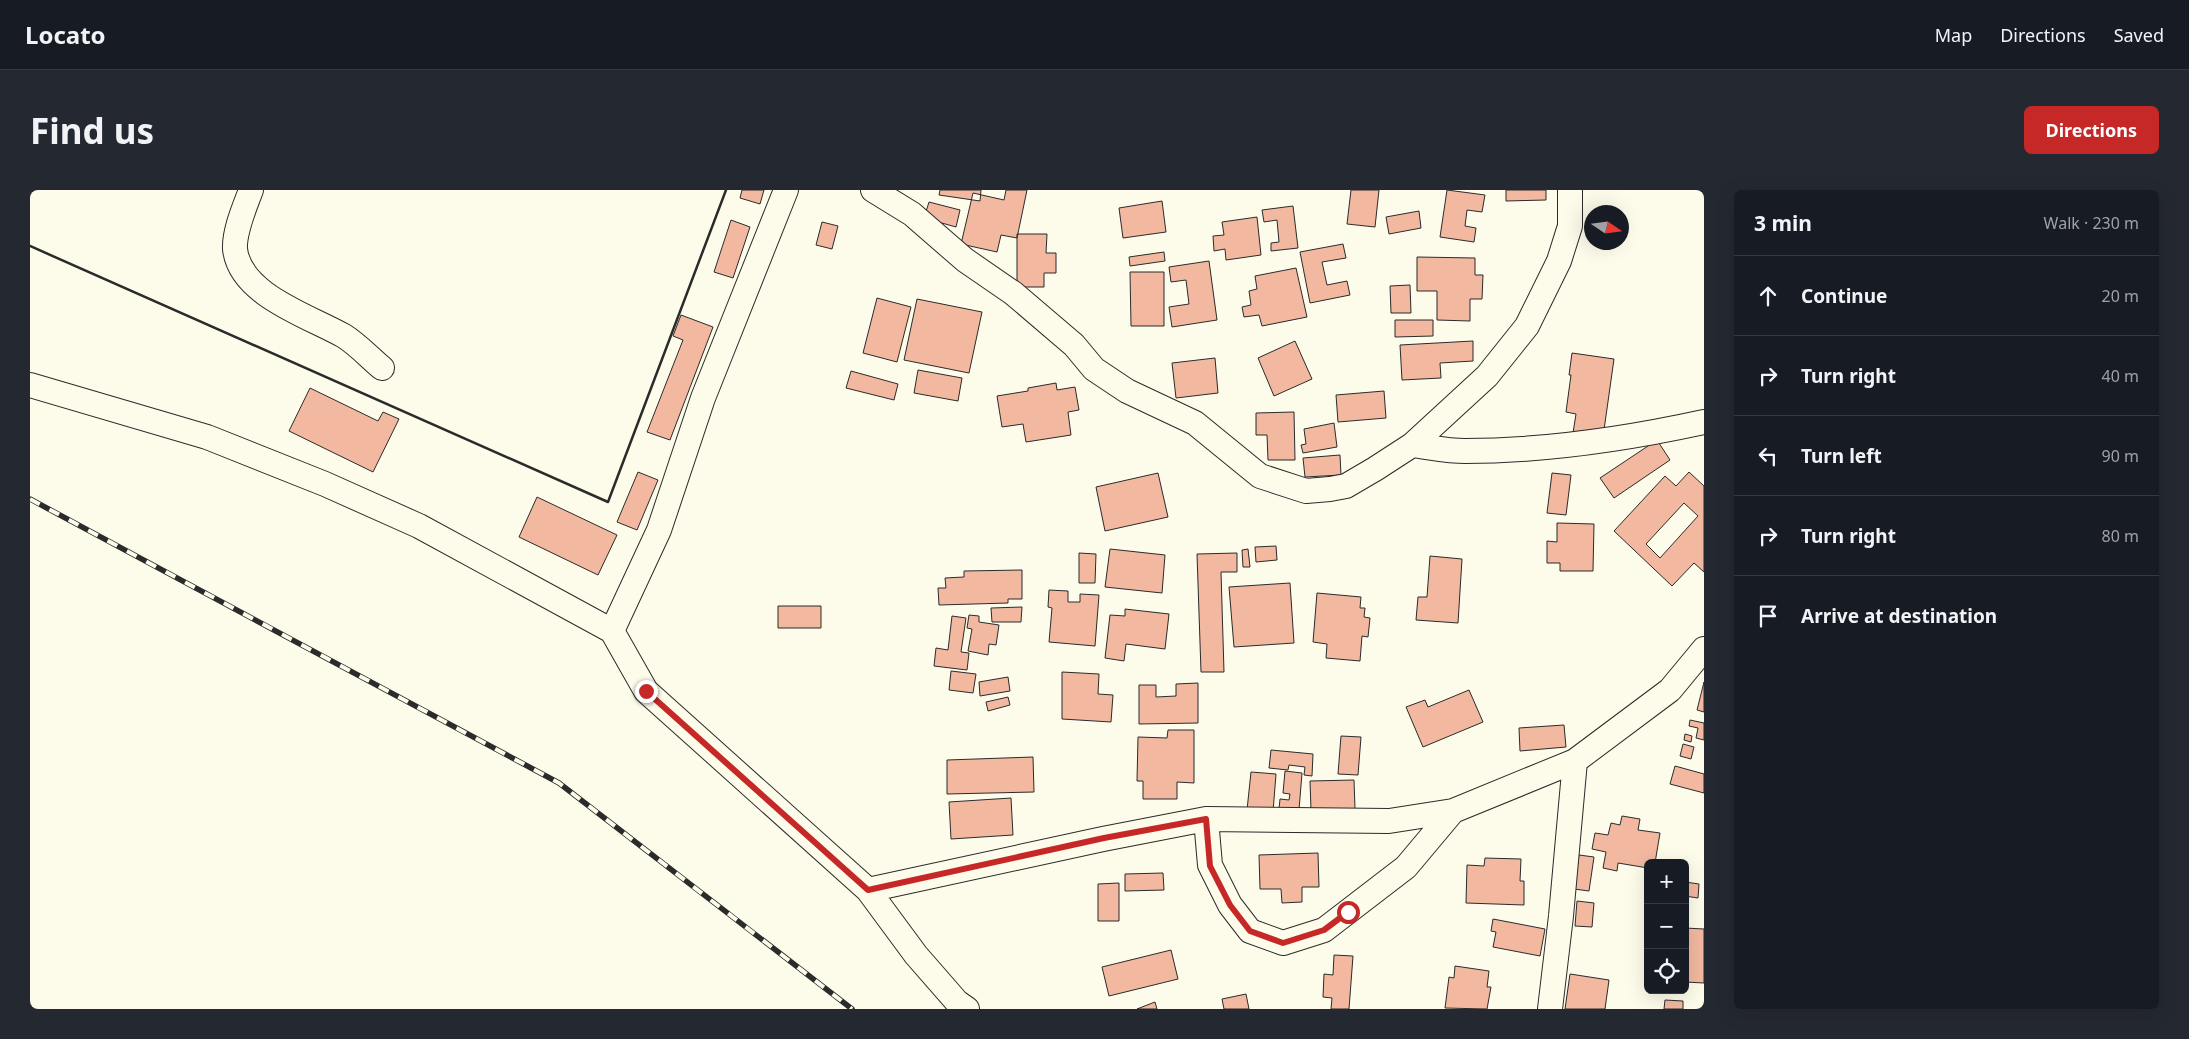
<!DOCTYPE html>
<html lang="en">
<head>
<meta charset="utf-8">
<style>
	body { margin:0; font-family:"Noto Sans",sans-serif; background:#242831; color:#f1f3f6 }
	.controls { position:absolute; right:15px; bottom:15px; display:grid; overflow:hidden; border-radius:8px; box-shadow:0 5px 20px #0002 }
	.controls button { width:45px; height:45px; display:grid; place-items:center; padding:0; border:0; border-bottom:1px solid #363941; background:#171b24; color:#f1f3f6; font:25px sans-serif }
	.compass { position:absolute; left:1554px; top:15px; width:45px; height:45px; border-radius:50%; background:#171b24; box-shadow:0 5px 20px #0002; rotate:103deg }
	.stop { position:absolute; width:15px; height:15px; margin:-11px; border:4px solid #c62828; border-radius:50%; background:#fff }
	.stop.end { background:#c62828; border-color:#fff; box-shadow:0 1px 5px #0008 }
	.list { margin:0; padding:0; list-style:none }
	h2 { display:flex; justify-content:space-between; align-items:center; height:65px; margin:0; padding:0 20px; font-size:21px }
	h2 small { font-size:16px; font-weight:400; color:#9ea1a6 }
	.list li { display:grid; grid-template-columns:32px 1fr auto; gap:15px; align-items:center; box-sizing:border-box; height:80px; padding:0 20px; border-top:1px solid #363941 }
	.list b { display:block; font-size:19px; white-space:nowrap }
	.list em { font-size:16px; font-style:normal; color:#9ea1a6 }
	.icon { flex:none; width:28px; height:28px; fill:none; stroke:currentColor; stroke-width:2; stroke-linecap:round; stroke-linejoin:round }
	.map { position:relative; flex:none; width:1674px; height:819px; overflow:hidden; border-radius:8px }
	header { display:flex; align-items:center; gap:30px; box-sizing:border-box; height:70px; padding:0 25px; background:#171b24; border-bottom:1px solid #363941 }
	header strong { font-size:24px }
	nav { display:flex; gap:28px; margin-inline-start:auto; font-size:18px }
	.intro { display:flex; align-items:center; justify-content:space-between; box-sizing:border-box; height:120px; padding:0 30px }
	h1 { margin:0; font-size:35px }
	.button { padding:12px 22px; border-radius:8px; background:#c62828; color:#fff; font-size:18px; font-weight:700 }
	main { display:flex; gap:30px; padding:0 30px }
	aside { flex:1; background:#171b24; border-radius:8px; box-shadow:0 5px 20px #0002 }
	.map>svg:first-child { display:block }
	.building { fill:#f2b8a0; stroke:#2b2b2b; fill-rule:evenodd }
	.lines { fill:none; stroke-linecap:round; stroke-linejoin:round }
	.minor-casing { stroke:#2b2b2b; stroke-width:26 }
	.minor { stroke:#fdfbea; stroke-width:24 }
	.rail-casing { stroke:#2b2b2b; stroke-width:5.5 }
	.rail { stroke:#fdfbea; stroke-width:4; stroke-dasharray:11; stroke-linecap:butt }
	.wall { stroke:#2b2b2b; stroke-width:2.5 }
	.route { stroke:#c62828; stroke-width:6 }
</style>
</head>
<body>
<header>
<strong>Locato</strong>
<nav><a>Map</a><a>Directions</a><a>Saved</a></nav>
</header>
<div class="intro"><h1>Find us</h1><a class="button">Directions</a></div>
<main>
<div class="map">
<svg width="1674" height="819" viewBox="0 0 1674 819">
	<rect width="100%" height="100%" fill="#fdfbea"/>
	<!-- building -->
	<path class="building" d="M712 0H734L730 14 710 8Z
		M910 0H951L950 11 909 5Z
		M976 0H997L987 48 971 45 967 62 931 54 943 3 974 10Z
		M1321 0H1349L1345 37 1317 34Z
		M1417 0 1455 5 1452 22 1437 20 1435 36 1446 38 1444 52 1410 47Z
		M1476 0H1516V10L1476 11Z
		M1132 11 1136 42 1093 48 1089 18Z
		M899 12 930 20 926 37 894 28Z
		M1263 16 1268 58 1241 61V53L1249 52 1247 30 1234 32 1232 20Z
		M1389 21 1391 38 1359 44 1356 27Z
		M1227 27 1231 65 1196 70 1195 59 1184 61 1183 46 1194 45 1192 32Z
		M701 30 720 37 703 88 684 82Z
		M792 32 808 36 802 59 786 55Z
		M987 44H1017L1016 63H1026V83H1014V97H987Z
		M1313 54 1316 68 1292 72 1297 95 1317 91 1320 105 1280 113 1270 62Z
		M1134 62 1135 71 1100 76 1099 67Z
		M1387 67 1445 68V85H1453L1452 109H1440V131L1407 130V101H1387Z
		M1179 71 1187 130 1142 137 1139 117 1159 114 1156 90 1141 92 1139 77Z
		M1266 78 1277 127 1232 136 1229 125 1214 127 1212 117 1221 115 1219 101 1227 99 1225 86Z
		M1100 82H1134V136H1101Z
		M1380 95 1381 123H1361L1360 96Z
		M847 108 881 117 867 172 833 163Z
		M887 109 952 122 939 183 874 170Z
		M651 125 683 137 640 250 617 242 653 150 643 146Z
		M1365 130H1403V146L1365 147Z
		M1265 151 1282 189 1244 206 1228 168Z
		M1443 151V171L1410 173 1411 188 1372 190 1370 155Z
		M1542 163 1584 169 1573 247 1543 243 1546 224 1536 222 1541 185H1539Z
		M1185 168 1188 203 1146 208 1142 173Z
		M888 180 932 188 928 211 884 203Z
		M821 181 868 194 864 210 816 198Z
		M1026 193 1027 200 1045 197 1049 220 1038 222 1041 245 996 252 993 234 972 237 967 206 998 201V198Z
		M280 198 348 231 353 222 369 229 343 282 259 241Z
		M1354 201 1356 228 1308 232 1306 205Z
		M1264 222 1265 270H1238L1237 245H1226V223Z
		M1304 233 1307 257 1273 263 1271 255 1276 254 1274 239Z
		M1627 250 1640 270 1584 308 1570 288Z
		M1310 265 1311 285 1275 287 1273 268Z
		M608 282 628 290 607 340 587 332Z
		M1659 282 1674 296V382L1664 373 1642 396 1584 341 1635 286 1646 296ZM1654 313 1668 326 1630 368 1616 354Z
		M1128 283 1138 327 1075 341 1066 297Z
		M1522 283 1541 285 1536 325 1517 323Z
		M507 307 587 345 568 385 489 347Z
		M1527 333 1564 334 1563 381H1530V373H1517V351L1527 352Z
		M1246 356 1247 370 1226 372 1225 357Z
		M1080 359 1135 365 1132 403 1075 397Z
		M1218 359 1220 377H1213L1212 360Z
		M1049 363 1066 364 1065 393H1049Z
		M1207 363V382H1191L1194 482H1171L1167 364Z
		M1400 366 1432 369 1428 433 1386 430 1388 407H1397Z
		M992 380V409H978V413L909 415 908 398H916L915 388 934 387V381Z
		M1260 393 1264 453 1204 457 1199 397Z
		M1019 400 1038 401V412H1050V404L1069 405 1065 456 1019 452 1022 418 1018 417Z
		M1287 403 1331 407 1330 418H1335L1334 427 1340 428 1338 447 1332 446 1330 471 1296 468 1297 454 1283 452Z
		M748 416H791V438H748Z
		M992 417 991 432H962L961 418Z
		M1095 419 1139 424 1135 459 1096 454 1094 471 1075 468 1080 425 1095 426Z
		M939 425 949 426V432L969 435 966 455 959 454 958 465 938 461 942 439 937 438Z
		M922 426 936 428 931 462 939 463 937 480 904 476 906 458 918 460Z
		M921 481 946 484 943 503 919 500Z
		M1032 482 1069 484 1068 504 1083 505 1081 532 1032 529Z
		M978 487 980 501 950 506 949 492Z
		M1674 492V522L1667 520Z
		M1168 493V533L1109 534V495H1126V507L1146 506V494Z
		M1439 500 1453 532 1393 557 1376 517 1395 510 1398 517Z
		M978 507 980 515 958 521 956 512Z
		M1660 530 1674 533V550L1666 548 1668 538 1659 536Z
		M1534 535 1536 557 1490 561 1489 538Z
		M1138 540H1164V593L1147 592V609H1113V591H1107L1108 547 1137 548Z
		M1655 544 1662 546 1661 552 1654 550Z
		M1311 546 1331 547 1328 585 1308 584Z
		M1653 554 1664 557 1661 569 1650 566Z
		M1241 560 1283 564 1282 586 1274 585 1275 577 1259 575 1258 580 1239 578Z
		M1003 567 1004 602 917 604V570Z
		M1645 576 1674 584V603L1640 594Z
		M1255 581 1272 583 1269 620 1249 619 1250 609 1259 610 1260 604 1253 603Z
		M1221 582 1246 584 1243 622 1217 620Z
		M1324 590 1325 619 1281 620 1280 591Z
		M981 608 983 645 921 649 919 612Z
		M1592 626 1610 629 1608 640 1630 643 1625 673H1618V678L1588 673 1587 681 1573 678 1576 662 1562 659 1565 643 1578 645 1581 633 1590 635Z
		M1288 663 1289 697H1272V712L1252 713 1251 699H1230L1229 665Z
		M1549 665 1564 667 1559 701 1544 699Z
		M1455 668 1491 669 1490 691H1494V715L1436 713 1437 675 1454 676Z
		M1133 683 1134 700 1095 701V684Z
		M1655 692 1669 694 1668 708 1655 706Z
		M1089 693V731H1068V694Z
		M1547 711 1564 713 1562 737 1545 736Z
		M1463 729 1515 739 1510 766 1463 757 1466 742 1461 741Z
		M1655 738 1674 739V793L1655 792Z
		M1141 760 1148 789 1079 806 1072 777Z
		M1304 765 1323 766 1319 819H1301L1302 808 1293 807 1294 784 1303 785Z
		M1425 776 1459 781 1457 797H1461L1457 819 1415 818 1419 787 1424 788Z
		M1540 784 1579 790 1575 819H1535Z
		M1216 804 1219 819H1194L1192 809Z
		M1635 810 1653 811V819H1634Z
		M1125 812 1127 819H1107Z"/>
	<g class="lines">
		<defs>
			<path id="minor" d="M221 0C215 16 204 41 205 59 210 105 279 126 314 146 327 154 340 168 352 178
				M843 0 882 24 935 70 983 103 1044 155 1064 179 1097 201 1165 233 1230 286 1276 301 1300 299 1316 296 1345 279 1382 255 1457 186 1497 136 1529 71 1540 36V0
				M0 195 177 247 295 294 389 336 582 441 616 501 838 700 886 765 927 812 937 819
				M1382 255C1399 257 1418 261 1435 261 1516 261 1596 249 1674 232
				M582 441 629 340 673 208 756 0
				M1176 629 1180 675 1200 715 1220 741 1253 753 1294 740 1376 677 1423 621
				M838 700 1073 649 1176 629 1359 631 1423 621 1545 571 1640 500 1674 459
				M1520 819 1531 726 1545 571"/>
		</defs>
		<!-- minor casing -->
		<use href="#minor" class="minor-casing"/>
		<!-- minor -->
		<use href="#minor" class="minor"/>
		<defs>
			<path id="rail" d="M0 309 529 593 822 819"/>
		</defs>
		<!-- rail casing -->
		<use href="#rail" class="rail-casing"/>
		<!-- rail -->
		<use href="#rail" class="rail"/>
		<!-- wall -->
		<path class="wall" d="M0 56 578 312 696 0"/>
	</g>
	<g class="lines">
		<!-- route -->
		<path class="route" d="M616 501 838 700 1074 648 1176 629 1180 676 1200 715 1220 741 1253 753 1294 740 1318 722"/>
	</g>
</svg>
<div class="controls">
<button>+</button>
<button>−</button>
<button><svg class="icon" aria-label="locate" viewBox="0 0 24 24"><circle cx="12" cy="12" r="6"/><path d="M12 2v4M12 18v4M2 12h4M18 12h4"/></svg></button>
</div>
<svg class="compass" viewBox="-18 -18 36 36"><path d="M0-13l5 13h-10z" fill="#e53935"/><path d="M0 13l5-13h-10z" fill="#9ea1a6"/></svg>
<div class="stop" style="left:1318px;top:722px"></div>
<div class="stop end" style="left:616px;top:501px"></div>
</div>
<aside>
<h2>3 min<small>Walk · 230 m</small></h2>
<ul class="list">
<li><svg class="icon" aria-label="ahead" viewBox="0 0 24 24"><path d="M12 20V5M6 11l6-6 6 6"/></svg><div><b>Continue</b></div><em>20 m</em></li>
<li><svg class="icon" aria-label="right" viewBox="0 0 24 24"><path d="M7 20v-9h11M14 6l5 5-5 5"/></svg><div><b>Turn right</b></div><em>40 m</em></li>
<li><svg class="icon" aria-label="left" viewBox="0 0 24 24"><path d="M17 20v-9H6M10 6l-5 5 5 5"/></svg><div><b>Turn left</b></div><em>90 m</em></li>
<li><svg class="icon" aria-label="right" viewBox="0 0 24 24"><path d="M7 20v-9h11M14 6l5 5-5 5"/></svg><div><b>Turn right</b></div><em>80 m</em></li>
<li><svg class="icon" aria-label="arrive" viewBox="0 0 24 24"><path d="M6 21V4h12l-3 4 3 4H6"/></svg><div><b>Arrive at destination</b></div></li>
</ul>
</aside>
</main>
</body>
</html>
